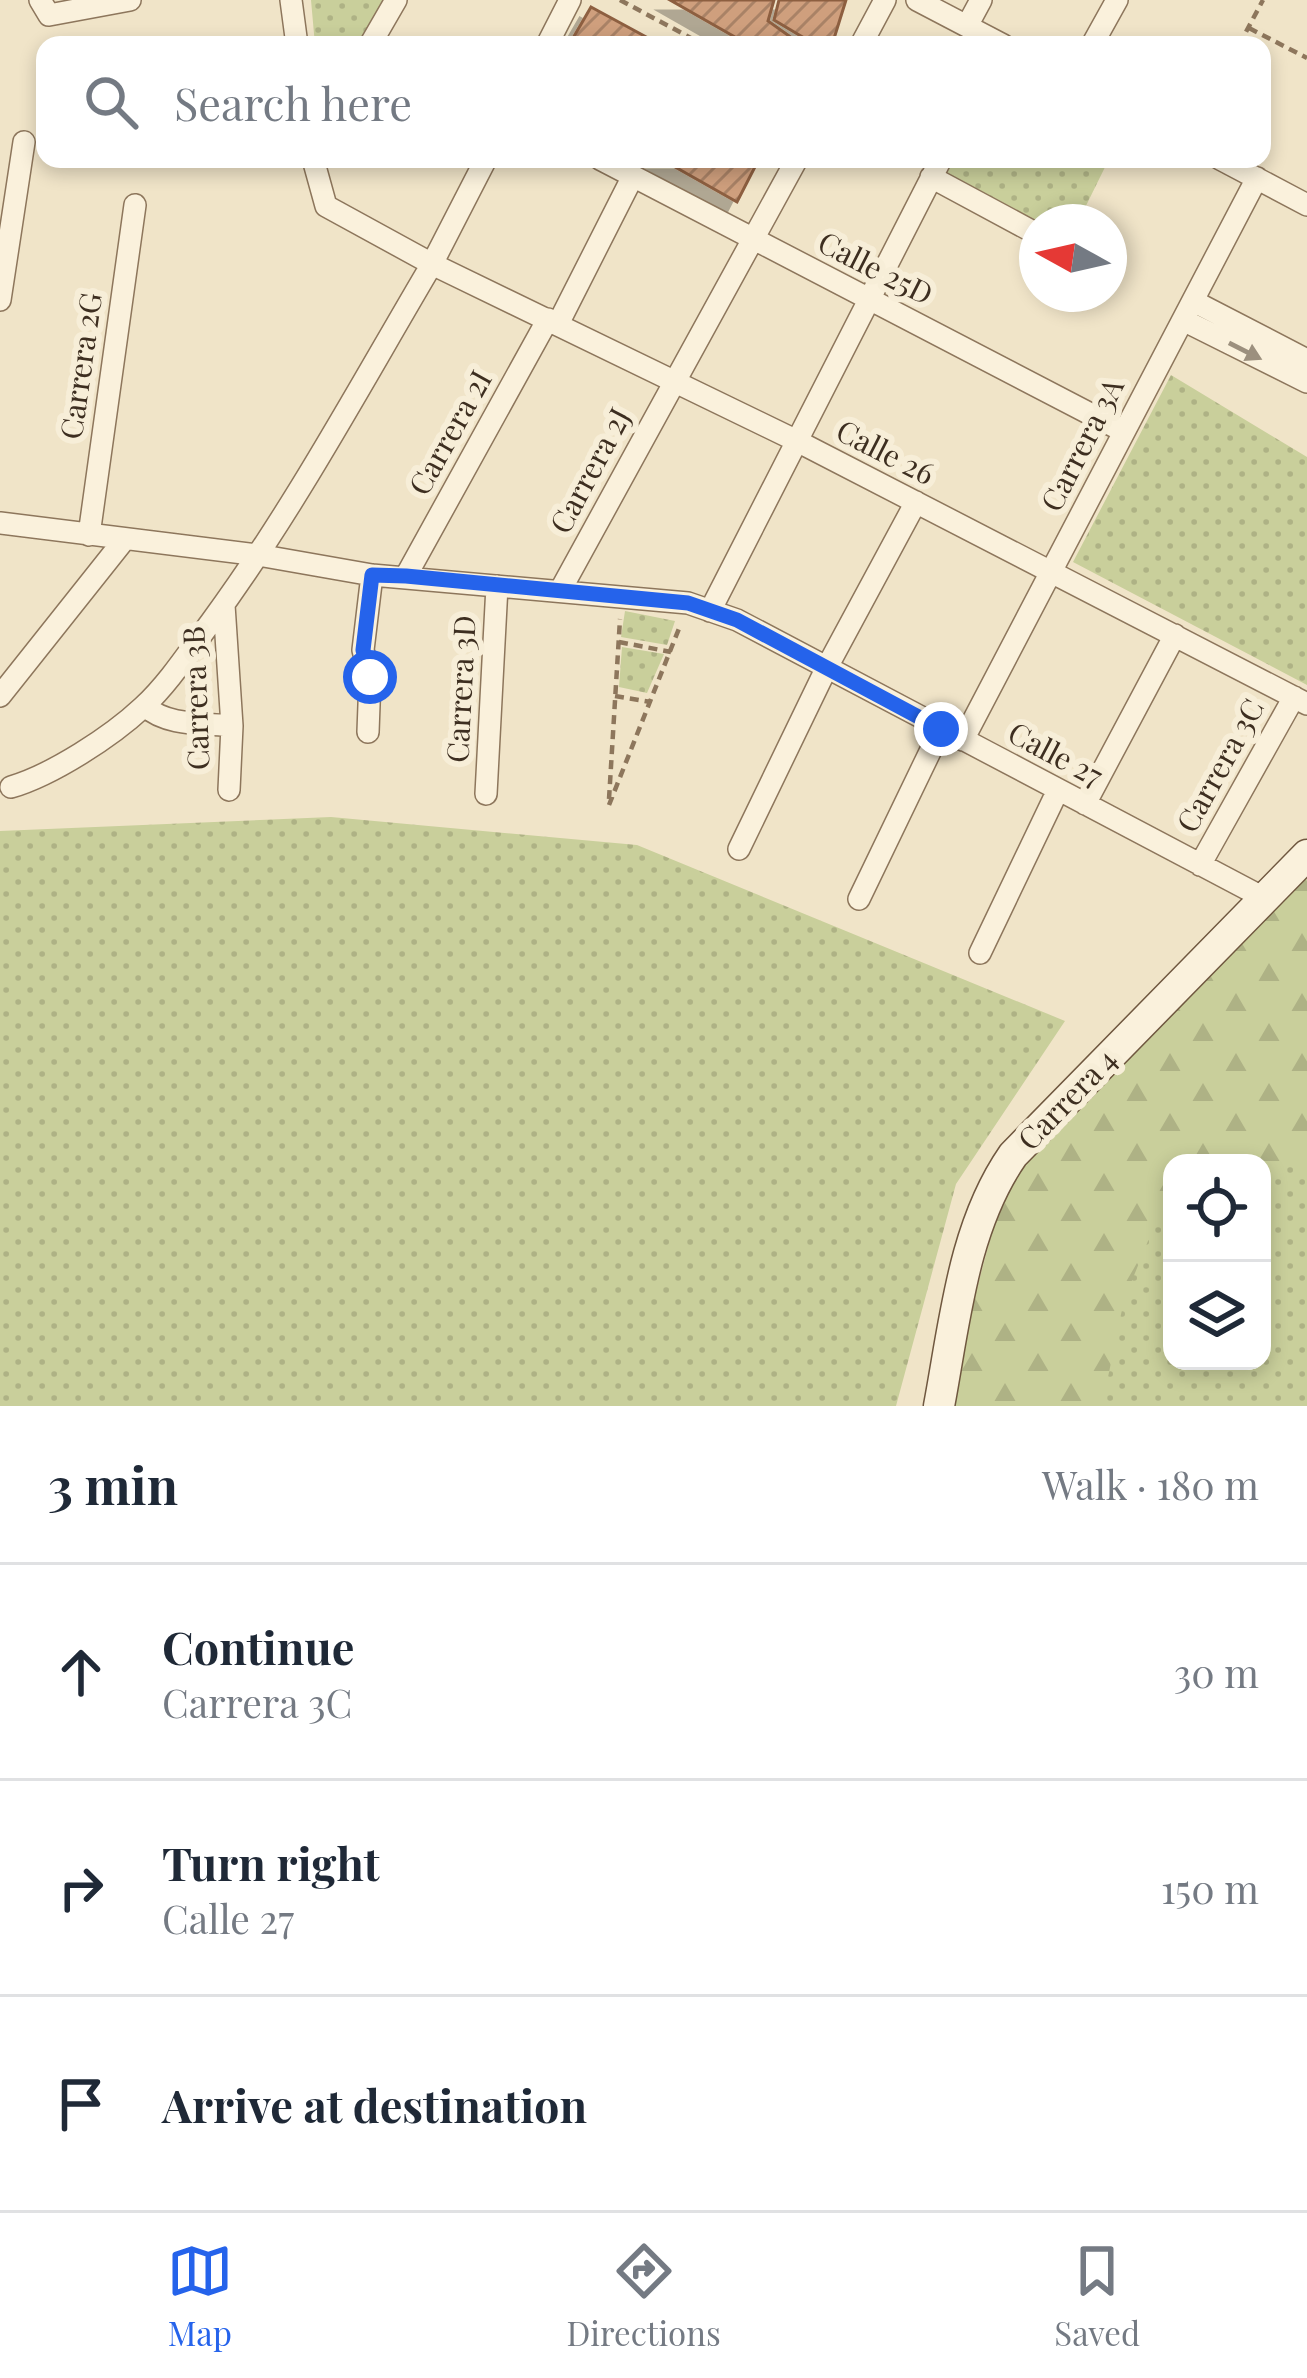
<!DOCTYPE html>
<html lang="en">
<head>
<meta charset="utf-8">
<style>
	body { margin:0; font-family:"Playfair Display",serif; background:#f6f6f7; color:#1f2937 }
	.controls { position:absolute; right:36px; bottom:36px; display:grid; overflow:hidden; border-radius:24px; box-shadow:0 6px 18px #0003 }
	.controls button { width:108px; height:108px; display:grid; place-items:center; padding:0; border:0; border-bottom:3px solid #e0e1e3; background:#fff; color:#1f2937; font:60px sans-serif }
	.compass { position:absolute; left:1019px; top:204px; width:108px; height:108px; border-radius:50%; background:#fff; box-shadow:0 6px 18px #0003; rotate:278deg }
	.stop { position:absolute; width:36px; height:36px; margin:-27px; border:9px solid #2563eb; border-radius:50%; background:#fff }
	.stop.end { background:#2563eb; border-color:#fff; box-shadow:0 3px 12px #0008 }
	.list { margin:0; padding:0; list-style:none }
	h2 { display:flex; justify-content:space-between; align-items:center; height:156px; margin:0; padding:0 48px; font-size:51px }
	h2 small { font-size:39px; font-weight:400; color:#747a83 }
	.list li { display:grid; grid-template-columns:78px 1fr auto; gap:36px; align-items:center; box-sizing:border-box; height:216px; padding:0 48px; border-top:3px solid #e0e1e3 }
	.list b { display:block; font-size:45px; white-space:nowrap }
	.list p { margin:0; font-size:39px; white-space:nowrap; color:#747a83 }
	.list em { font-size:39px; font-style:normal; color:#747a83 }
	.icon { flex:none; width:66px; height:66px; fill:none; stroke:currentColor; stroke-width:2; stroke-linecap:round; stroke-linejoin:round }
	.map { position:relative; flex:none; width:1307px; height:1406px; overflow:hidden }
	.search { position:absolute; background:#fff; box-shadow:0 6px 18px #0003; left:36px; right:36px; top:36px; height:132px; display:flex; align-items:center; gap:30px; box-sizing:border-box; padding:0 42px; border-radius:24px; color:#747a83; font-size:45px }
	.sheet { height:804px; background:#fff }
	nav { display:flex; justify-content:space-around; align-items:center; box-sizing:border-box; height:168px; border-top:3px solid #e0e1e3; background:#fff; font-size:33px; color:#747a83 }
	nav a { display:grid; justify-items:center; gap:6px }
	nav .on { color:#2563eb }
	.map>svg:first-child { display:block }
	.grass { fill:url(#grass-dots); fill-rule:evenodd }
	.forest { fill:url(#forest-firs) }
	.building { fill:url(#building-hatch); stroke:#8d5f41; stroke-width:3; filter:url(#shadow) }
	.lines { fill:none; stroke-linecap:round; stroke-linejoin:round }
	.street-casing { stroke:#8d765c; stroke-width:24 }
	.secondary-casing { stroke:#6f573f; stroke-width:33 }
	.path { stroke:#8d765c; stroke-width:4.5; stroke-dasharray:9 6; stroke-linecap:butt }
	.street { stroke:#faf1dc; stroke-width:21 }
	.secondary { stroke:#faf1dc; stroke-width:30 }
	.oneway { fill:#9c907e }
	.route { stroke:#2563eb; stroke-width:15 }
	.labels { text-anchor:middle; stroke-width:12; stroke-linejoin:round; paint-order:stroke }
	.street-label { font-size:30px; fill:#3d2e20; stroke:#f7eed8 }
</style>
</head>
<body>
<div class="map">
<svg width="1307" height="1406" viewBox="0 0 1307 1406">
	<defs>
		<pattern id="grass-dots" width="8" height="8" patternUnits="userSpaceOnUse" patternTransform="scale(3)"><rect width="8" height="8" fill="#c9cf9b"/><path d="M2 2h.1M6 6h.1" fill="none" stroke="#aeb285" stroke-width="1.8" stroke-linecap="round"/></pattern>
		<pattern id="forest-firs" width="22" height="20" patternUnits="userSpaceOnUse" patternTransform="scale(3)"><rect width="22" height="20" fill="#c9cf9b"/><path d="M5 1l3.5 6h-7zM16 11l3.5 6h-7z" fill="#aeb285"/></pattern>
		<pattern id="building-hatch" width="6" height="6" patternUnits="userSpaceOnUse" patternTransform="scale(3)"><rect width="6" height="6" fill="#cf9f7d"/><path d="M-1 1l2-2M0 6l6-6M5 7l2-2" fill="none" stroke="#a98266"/></pattern>
		<filter id="shadow"><feDropShadow dx="-11" dy="11" stdDeviation="0" flood-color="#0004"/></filter>
	</defs>
	<rect width="100%" height="100%" fill="#f0e4c8"/>
	<!-- grass -->
	<path class="grass" d="M311 0H383L358 45H315Z
		M946 159H1109L1078 222H1037V231L938 174Z
		M1171 375 1307 457V685L1073 562Z
		M625 611 675 621 667 645 621 637Z
		M622 647 664 654 647 693 619 687Z
		M331 817 637 845 1065 1021 956 1184 896 1406H0V831Z
		M1307 859V1406H945ZM1172 1163H1262V1361H1172Z"/>
	<!-- forest -->
	<path class="forest" d="M1307 875V1161L1172 1163V1182L1124 1300 1102 1406H945L1013 1155Z"/>
	<!-- building -->
	<path class="building" d="M670 0H774L768 21 792 38 788 45H749Z
		M779 0H846L832 45H816L774 20Z
		M591 7 661 45H569Z
		M661 159H759L737 202Z"/>
	<g class="lines">
		<defs>
			<path id="street" d="M40 0 49 15 130 0
				M291 0 297 45
				M917 0 1003 45
				M967 26 981 0
				M370 45 396 0
				M547 45 570 0
				M861 45 885 0
				M1092 45 1117 0
				M313 159 326 206 432 264 486 159
				M600 159 1123 431
				M1220 159 1307 205
				M931 177 1037 234
				M0 300 24 142
				M1193 301 1307 360
				M1183 320 1307 382
				M558 324 633 176
				M0 523 258 555 372 575 688 603 737 620 1264 898
				M89 535 135 205
				M406 576 548 319
				M560 591 797 159
				M224 605 232 726 229 790
				M710 611 941 159
				M0 696 124 540
				M145 706C166 726 204 723 232 726
				M368 732 370 678 363 650 372 575
				M963 740 1257 178
				M11 787C52 775 111 737 143 707 169 683 190 650 211 622 294 509 361 384 432 264L797 441 1307 704
				M486 794 497 586
				M1085 804 1175 635
				M739 849 826 669 916 502
				M1200 865 1294 697
				M859 899 941 729
				M980 953 1058 790"/>
			<path id="secondary" d="M939 1406C955 1321 963 1227 1013 1155L1307 855"/>
		</defs>
		<!-- street casing -->
		<use href="#street" class="street-casing"/>
		<!-- secondary casing -->
		<use href="#secondary" class="secondary-casing"/>
		<!-- path -->
		<path class="path" d="M620 0 704 45
			M1249 28 1307 58
			M1239 45 1263 0
			M619 642 671 652
			M615 696 651 702
			M609 799 620 619
			M609 805 680 626"/>
		<!-- street -->
		<use href="#street" class="street"/>
		<!-- secondary -->
		<use href="#secondary" class="secondary"/>
	</g>
	<!-- one-way arrows -->
	<defs><path id="oneway-solid" d="M-6-.8H1V-3.2L6.5 0L1 3.2V.8H-6Z" transform="scale(3)"/></defs>
	<use class="oneway" href="#oneway-solid" transform="translate(1245 351) rotate(27)"/>
	<g class="lines">
		<!-- route -->
		<path class="route" d="M370 677 363 650 372 575 406 576 688 603 737 620 941 729"/>
	</g>
	<g class="labels">
		<!-- street labels -->
		<g class="street-label">
			<text transform="translate(875 269) rotate(27)" y="10">Calle 25D</text>
			<text transform="translate(82 366) rotate(-82)" y="10">Carrera 2G</text>
			<text transform="translate(451 433) rotate(-61)" y="10">Carrera 2I</text>
			<text transform="translate(1083 445) rotate(-63)" y="10">Carrera 3A</text>
			<text transform="translate(885 453) rotate(27)" y="10">Calle 26</text>
			<text transform="translate(591 471) rotate(-62)" y="10">Carrera 2J</text>
			<text transform="translate(462 689) rotate(-87)" y="10">Carrera 3D</text>
			<text transform="translate(197 698) rotate(-92)" y="10">Carrera 3B</text>
			<text transform="translate(1055 755) rotate(28)" y="10">Calle 27</text>
			<text transform="translate(1221 766) rotate(-61)" y="10">Carrera 3C</text>
			<text transform="translate(1068 1100) rotate(-46)" y="10">Carrera 4</text>
		</g>
	</g>
</svg>
<div class="controls">
<button><svg class="icon" aria-label="locate" viewBox="0 0 24 24"><circle cx="12" cy="12" r="6"/><path d="M12 2v4M12 18v4M2 12h4M18 12h4"/></svg></button>
<button><svg class="icon" aria-label="layers" viewBox="0 0 24 24"><path d="M12 4l9 5-9 5-9-5zM3 14l9 5 9-5"/></svg></button>
</div>
<svg class="compass" viewBox="-18 -18 36 36"><path d="M0-13l5 13h-10z" fill="#e53935"/><path d="M0 13l5-13h-10z" fill="#747a83"/></svg>
<div class="stop" style="left:370px;top:677px"></div>
<div class="stop end" style="left:941px;top:729px"></div>
<div class="search"><svg class="icon" aria-label="search" viewBox="0 0 24 24"><circle cx="10" cy="10" r="6"/><path d="M15 15l6 6"/></svg>Search here</div>
</div>
<section class="sheet">
<h2>3 min<small>Walk · 180 m</small></h2>
<ul class="list">
<li><svg class="icon" aria-label="ahead" viewBox="0 0 24 24"><path d="M12 20V5M6 11l6-6 6 6"/></svg><div><b>Continue</b><p>Carrera 3C</p></div><em>30 m</em></li>
<li><svg class="icon" aria-label="right" viewBox="0 0 24 24"><path d="M7 20v-9h11M14 6l5 5-5 5"/></svg><div><b>Turn right</b><p>Calle 27</p></div><em>150 m</em></li>
<li><svg class="icon" aria-label="arrive" viewBox="0 0 24 24"><path d="M6 21V4h12l-3 4 3 4H6"/></svg><div><b>Arrive at destination</b></div></li>
</ul>
</section>
<nav>
<a class="on"><svg class="icon" aria-label="map" viewBox="0 0 24 24"><path d="M3 6l6-2 6 2 6-2v14l-6 2-6-2-6 2zM9 4v14M15 6v14"/></svg>Map</a>
<a><svg class="icon" aria-label="directions" viewBox="0 0 24 24"><path d="M12 3l9 9-9 9-9-9zM9 14v-3h6M13 9l2 2-2 2"/></svg>Directions</a>
<a><svg class="icon" aria-label="saved" viewBox="0 0 24 24"><path d="M7 4h10v16l-5-4-5 4z"/></svg>Saved</a>
</nav>
</body>
</html>
